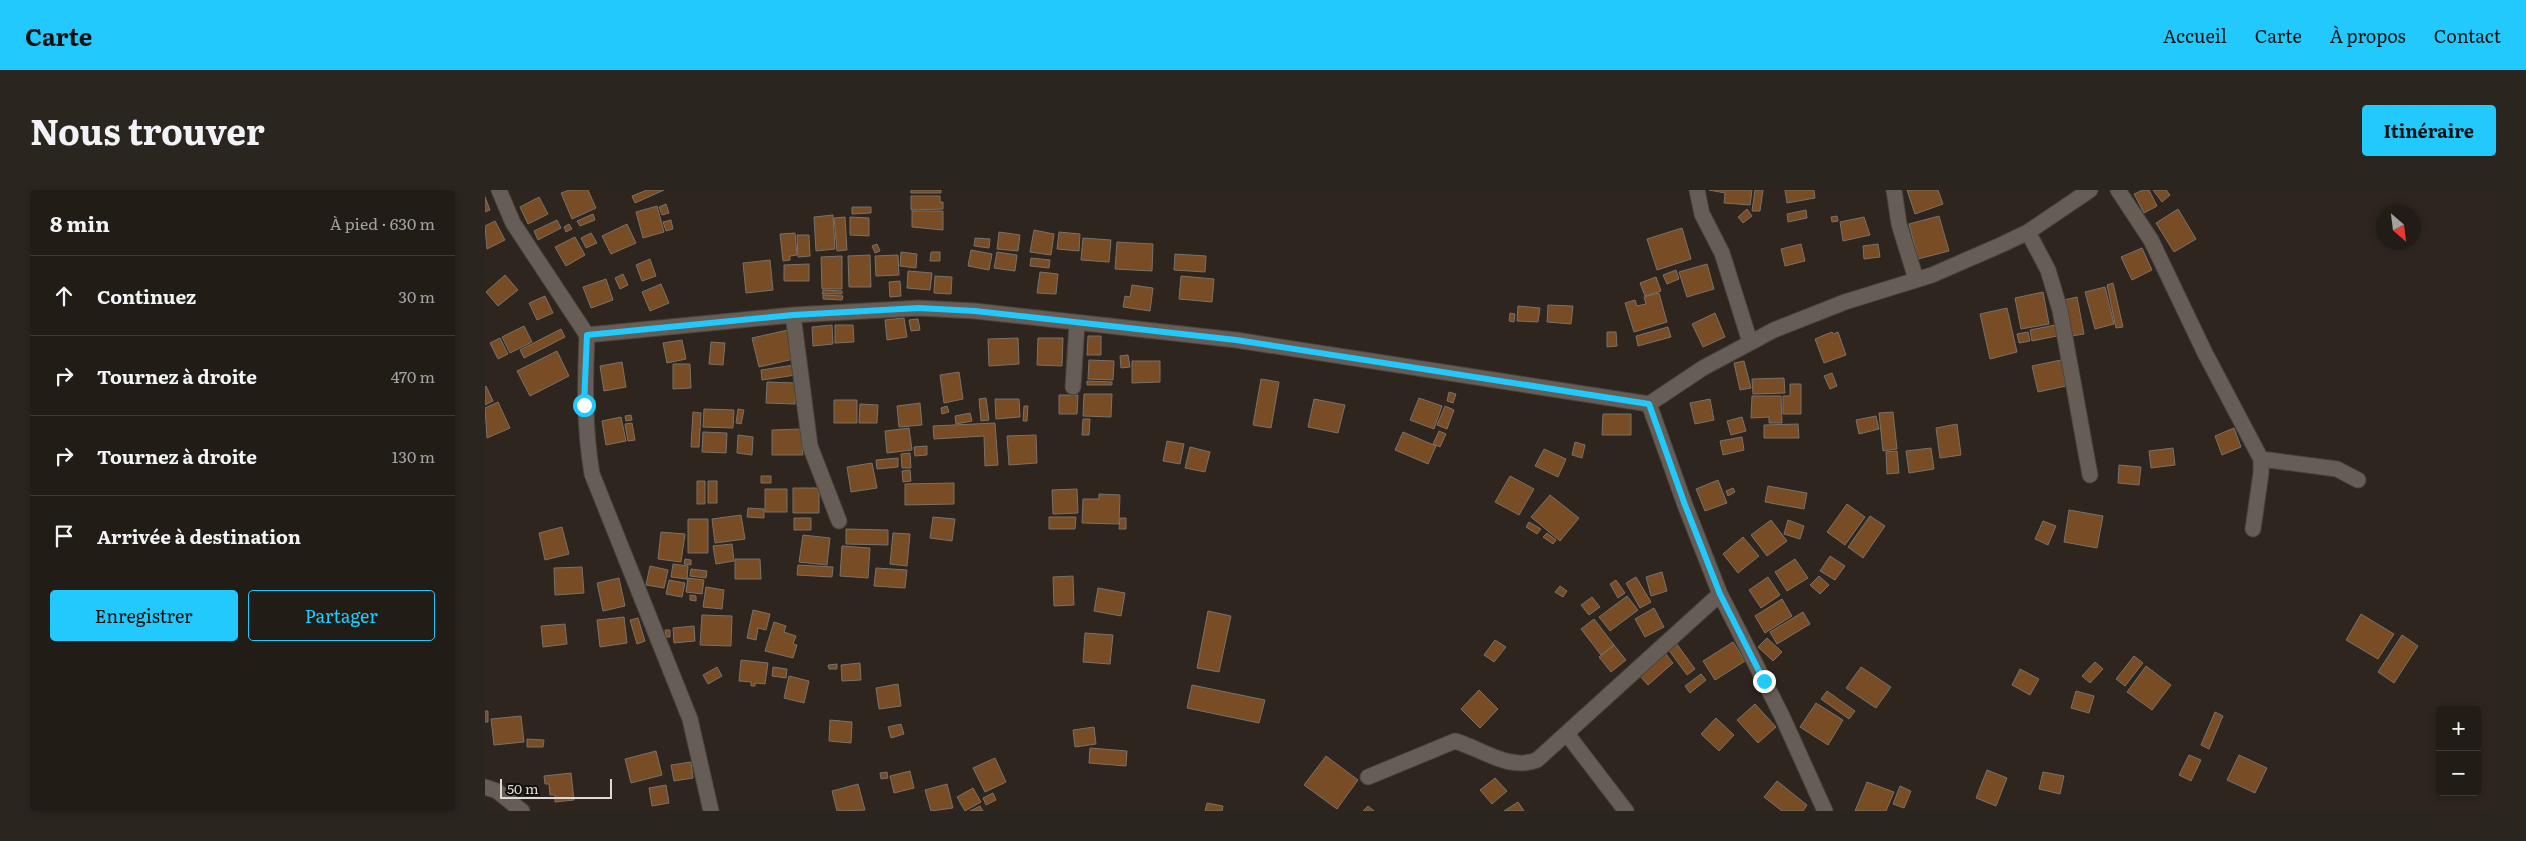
<!DOCTYPE html>
<html lang="fr">
<head>
<meta charset="utf-8">
<style>
	body { margin:0; font-family:Literata,serif; background:#2a251f; color:#f1f3f6 }
	.controls { position:absolute; right:15px; bottom:15px; display:grid; overflow:hidden; border-radius:5px; box-shadow:0 2px 8px #0003 }
	.controls button { width:45px; height:45px; display:grid; place-items:center; padding:0; border:0; border-bottom:1px solid #3f3a35; background:#221c16; color:#f1f3f6; font:25px sans-serif }
	.compass { position:absolute; left:1891px; top:15px; width:45px; height:45px; border-radius:50%; background:#221c16; box-shadow:0 2px 8px #0003; rotate:152deg }
	.scale { position:absolute; left:15px; bottom:12px; width:112px; box-sizing:border-box; padding-left:5px; border:2px solid #ded9d4; border-top:0; font-size:14px; line-height:18px; white-space:nowrap; color:#ded9d4; -webkit-text-stroke:4px #120f0c; paint-order:stroke }
	.stop { position:absolute; width:15px; height:15px; margin:-11px; border:4px solid #21c9fd; border-radius:50%; background:#fff }
	.stop.end { background:#21c9fd; border-color:#fff; box-shadow:0 1px 5px #0008 }
	.list { margin:0; padding:0; list-style:none }
	h2 { display:flex; justify-content:space-between; align-items:center; height:65px; margin:0; padding:0 20px; font-size:21px }
	h2 small { font-size:16px; font-weight:400; color:#a2a1a1 }
	.list li { display:grid; grid-template-columns:32px 1fr auto; gap:15px; align-items:center; box-sizing:border-box; height:80px; padding:0 20px; border-top:1px solid #3f3a35 }
	.list b { display:block; font-size:19px; white-space:nowrap }
	.list em { font-size:16px; font-style:normal; color:#a2a1a1 }
	.actions { display:flex; gap:10px; padding:15px 20px }
	.actions a { flex:1; padding:11px 0; border:1px solid #21c9fd; border-radius:5px; text-align:center; font-size:18px; color:#21c9fd }
	.actions .main { background:#21c9fd; color:#111 }
	.icon { flex:none; width:28px; height:28px; fill:none; stroke:currentColor; stroke-width:2; stroke-linecap:round; stroke-linejoin:round }
	.map { position:relative; flex:none; width:2011px; height:621px; overflow:hidden; border-radius:5px }
	header { display:flex; align-items:center; gap:30px; box-sizing:border-box; height:70px; padding:0 25px; background:#21c9fd; color:#111 }
	header strong { font-size:24px }
	nav { display:flex; gap:28px; margin-inline-start:auto; font-size:18px }
	.intro { display:flex; align-items:center; justify-content:space-between; box-sizing:border-box; height:120px; padding:0 30px }
	h1 { margin:0; font-size:35px }
	.button { padding:12px 22px; border-radius:5px; background:#21c9fd; color:#111; font-size:18px; font-weight:700 }
	main { display:flex; gap:30px; padding:0 30px }
	aside { flex:1; background:#221c16; border-radius:5px; box-shadow:0 2px 8px #0003 }
	.map>svg:first-child { display:block }
	.building { fill:#784d25; stroke:#7a7169 }
	.lines { fill:none; stroke-linecap:round; stroke-linejoin:round }
	.street-casing { stroke:#49433d; stroke-width:17 }
	.street { stroke:#665d56; stroke-width:15 }
	.route { stroke:#21c9fd; stroke-width:6 }
</style>
</head>
<body>
<header>
<strong>Carte</strong>
<nav><a>Accueil</a><a>Carte</a><a>À propos</a><a>Contact</a></nav>
</header>
<div class="intro"><h1>Nous trouver</h1><a class="button">Itinéraire</a></div>
<main>
<aside>
<h2>8 min<small>À pied · 630 m</small></h2>
<ul class="list">
<li><svg class="icon" aria-label="ahead" viewBox="0 0 24 24"><path d="M12 20V5M6 11l6-6 6 6"/></svg><div><b>Continuez</b></div><em>30 m</em></li>
<li><svg class="icon" aria-label="right" viewBox="0 0 24 24"><path d="M7 20v-9h11M14 6l5 5-5 5"/></svg><div><b>Tournez à droite</b></div><em>470 m</em></li>
<li><svg class="icon" aria-label="right" viewBox="0 0 24 24"><path d="M7 20v-9h11M14 6l5 5-5 5"/></svg><div><b>Tournez à droite</b></div><em>130 m</em></li>
<li><svg class="icon" aria-label="arrive" viewBox="0 0 24 24"><path d="M6 21V4h12l-3 4 3 4H6"/></svg><div><b>Arrivée à destination</b></div></li>
</ul>
<div class="actions"><a class="main">Enregistrer</a><a>Partager</a></div>
</aside>
<div class="map">
<svg width="2011" height="621" viewBox="0 0 2011 621">
	<rect width="100%" height="100%" fill="#2d251e"/>
	<!-- building -->
	<path class="building" d="M84 0H103L111 18 87 29 76 3Z
		M162 0H179L150 13 147 6Z
		M426 0H456V3H426Z
		M1224 0H1267L1265 15 1239 13 1240 3Z
		M1270 0H1278L1275 21H1267Z
		M1300 0H1329L1330 8 1302 13Z
		M1422 0H1453L1458 14 1430 24Z
		M1658 0H1664L1672 16 1659 23 1649 4Z
		M1668 0H1681L1685 5 1677 12Z
		M426 6H455V12H458V19L426 20Z
		M0 7 5 20 0 22Z
		M54 7 63 24 43 34 35 17Z
		M181 14 184 23 177 25 174 17Z
		M172 16 179 42 158 48 151 22Z
		M367 17H386V23L367 24Z
		M1262 19 1267 26 1258 33 1253 27Z
		M1693 19 1711 49 1689 62 1671 33Z
		M1321 20 1322 28 1303 32 1302 24Z
		M427 21H458V40L427 37Z
		M108 24 110 30 95 36 92 31Z
		M348 25 350 59 331 61 329 27Z
		M1352 26 1353 31 1347 32 1346 27Z
		M1454 26 1464 61 1433 69 1424 34Z
		M360 27 362 60 352 61 349 28Z
		M365 27 384 28V46L365 45Z
		M1379 27 1385 45 1358 51 1355 32Z
		M72 30 76 38 53 50 49 41Z
		M186 30 188 39 181 41 178 32Z
		M10 31 20 50 2 59 0 36Z
		M84 34 87 39 81 42 79 37Z
		M142 34 151 53 126 64 117 46Z
		M1197 38 1206 69 1172 80 1162 49Z
		M549 40 569 44 566 65 545 62Z
		M514 42 535 45 533 61 512 59Z
		M574 42 595 44 594 61 572 59Z
		M106 43 112 53 101 58 96 48Z
		M310 43 312 65 305 66V70L298 71 295 44Z
		M312 45H324L325 66 313 67Z
		M90 47 100 65 81 76 70 57Z
		M490 48 505 49 504 58 489 56Z
		M598 48 626 50 624 72 596 70Z
		M632 52 668 54 667 81 630 79Z
		M392 54 395 61 390 63 387 56Z
		M1316 54 1320 71 1300 76 1296 59Z
		M1393 54 1395 67 1379 69 1378 56Z
		M1657 58 1667 80 1647 90 1636 67Z
		M486 60 507 64 504 80 483 76Z
		M416 62 432 64 431 78 415 76Z
		M446 62H455V71H445Z
		M512 62 532 65 530 81 509 78Z
		M690 64 721 66 720 82 689 80Z
		M385 65 386 97H364L363 66Z
		M413 65 414 85 391 86 390 66Z
		M357 66V99H337L336 67Z
		M546 68 565 70 564 78 545 76Z
		M165 69 171 86 157 91 151 75Z
		M285 70 288 100 261 103 258 73Z
		M324 74V91H299V75Z
		M1222 74 1229 99 1202 107 1194 82Z
		M1191 80 1194 89 1182 94 1178 85Z
		M423 81 447 83 445 100 422 98Z
		M555 82 573 84 571 104 552 103Z
		M138 84 143 95 135 99 130 88Z
		M20 85 33 100 13 116 1 102Z
		M450 86 467 87 466 104 449 103Z
		M696 86 729 89 727 112 694 109Z
		M1171 87 1176 101 1160 106 1155 93Z
		M121 89 128 110 106 118 98 97Z
		M415 91 416 106 405 107 404 92Z
		M1628 93 1638 137 1631 138 1622 95Z
		M176 94 184 113 165 121 157 102Z
		M647 95 668 98 665 121 638 117 640 106 645 107Z
		M1620 97 1629 134 1610 139 1600 102Z
		M338 100 357 101V104H337Z
		M1558 102 1564 134 1536 139 1530 108Z
		M1174 103 1182 132 1149 142 1140 113 1150 110 1152 116 1161 114 1159 107Z
		M338 105 358 106 357 110 338 109Z
		M60 106 68 123 52 130 44 113Z
		M1592 107 1599 144 1586 146 1579 110Z
		M1063 115 1088 116 1086 134 1062 132Z
		M1033 116 1055 118 1053 132 1032 131Z
		M1522 118 1532 162 1505 169 1495 124Z
		M1025 123 1030 124 1029 132 1024 131Z
		M1230 123 1240 147 1218 157 1207 134Z
		M419 128 422 147 402 150 400 130Z
		M433 129 435 140 426 141 424 130Z
		M347 135 348 154 328 156 327 137Z
		M350 135H368L369 152 350 153Z
		M1570 135 1572 146 1547 151 1545 140Z
		M39 136 47 152 25 163 17 147Z
		M1183 137 1186 147 1153 156 1151 146Z
		M76 139 80 147 39 168 35 160Z
		M303 140 309 169 274 177 267 148Z
		M1122 142H1131L1132 156 1122 157Z
		M1347 142 1348 144 1353 142 1361 165 1339 173 1330 149Z
		M1543 142 1545 151 1534 153 1532 144Z
		M603 146H616V165H602Z
		M15 148 23 164 13 169 5 153Z
		M533 148 534 174 504 176 503 149Z
		M553 148H578L577 176 552 175Z
		M197 150 201 169 182 173 178 153Z
		M226 152 240 153 238 175 224 174Z
		M72 161 84 186 45 206 32 181Z
		M643 165 645 177 636 178 635 166Z
		M604 170 629 171 628 190 603 189Z
		M1576 170 1581 196 1553 202 1547 176Z
		M647 171H675V192L647 193Z
		M1259 171 1266 198 1255 200 1249 173Z
		M137 172 141 197 119 201 115 176Z
		M188 174H205L206 198 188 199Z
		M309 175 311 185 277 190 276 180Z
		M474 182 478 209 459 213 455 185Z
		M1347 183 1352 196 1345 199 1339 186Z
		M1299 188 1300 203 1268 204 1267 189Z
		M776 189 794 192 786 238 768 235Z
		M602 191 627 192V195H602Z
		M282 192 311 193 310 214 281 213Z
		M1305 194H1316V224H1298V206H1305Z
		M1 196 8 211 0 215V197Z
		M964 202 971 204 968 213 962 211Z
		M599 204H627L626 227 598 226Z
		M574 205H593L592 224H574Z
		M1267 206H1296L1297 233H1284V227L1266 228Z
		M501 208 504 230 496 231 494 209Z
		M934 208 957 216 949 239 925 230Z
		M510 209H534L535 227 511 229Z
		M829 209 860 215 853 243 823 237Z
		M1225 209 1229 230 1210 234 1205 213Z
		M349 210H372V233H349Z
		M13 212 25 238 2 248 0 218Z
		M435 213 437 235 414 237 412 216Z
		M375 214 393 215 392 233H374Z
		M462 216 464 222 457 224 456 218Z
		M539 216H543L542 231H538Z
		M960 216 969 220 962 239 952 235Z
		M219 219 249 220 248 238 218 237Z
		M253 219 259 220 256 234 251 233Z
		M208 222 216 223 214 257H206Z
		M1408 222 1412 259 1398 261 1394 223Z
		M485 223 487 231 471 234 470 226Z
		M1118 224H1146V245H1117Z
		M146 225 147 230 141 231 140 226Z
		M1391 226 1394 239 1374 244 1371 230Z
		M136 227 141 251 121 255 117 231Z
		M1257 227 1261 241 1246 245 1242 231Z
		M598 229H605L604 245H597Z
		M147 233 150 250 143 251 140 234Z
		M510 233 513 275 500 276 499 246 449 249 448 236Z
		M1313 234 1314 248H1279V235Z
		M1472 234 1476 265 1455 268 1451 238Z
		M424 238 427 260 402 263 400 241Z
		M1749 238 1756 257 1737 265 1730 246Z
		M315 239 318 265H287V240Z
		M954 241 961 244 955 257 948 254Z
		M218 242 242 243 241 263 217 262Z
		M918 242 951 256 943 274 910 260Z
		M253 245 268 247 267 265 252 263Z
		M551 245 552 273 524 275 522 246Z
		M1257 247 1259 260 1238 265 1235 251Z
		M682 251 699 254 695 274 678 271Z
		M1090 252 1100 255 1097 268 1087 265Z
		M442 256V265L430 266 429 257Z
		M705 257 725 262 720 282 700 278Z
		M1446 258 1449 279 1424 283 1421 261Z
		M1688 258 1690 275 1666 278 1664 261Z
		M1059 259 1081 269 1073 287 1050 276Z
		M1412 261 1414 283 1402 284 1401 262Z
		M425 263 426 278H417L416 264Z
		M413 268V277L392 279 391 270Z
		M387 273 392 298 366 302 362 277Z
		M1634 275 1656 277 1654 295 1633 293Z
		M425 280 426 291 418 292 417 281Z
		M276 286H286V293H276Z
		M1025 286 1049 299 1034 325 1010 312Z
		M1233 290 1242 313 1220 321 1211 299Z
		M212 291H220V314H212Z
		M223 291H232V313H223Z
		M469 293V314L420 315V294Z
		M1283 296 1322 303 1319 319 1280 312Z
		M308 298H334V323H308Z
		M1248 298 1250 302 1243 306 1241 301Z
		M280 299H302V322H280Z
		M592 299 593 323 568 324 567 300Z
		M614 304 635 305 634 334 597 333 598 309H614Z
		M1065 305 1094 328 1075 351 1046 327Z
		M1362 314 1380 327 1360 355 1342 342Z
		M263 318 279 319V328L262 327Z
		M1584 320 1618 326 1612 358 1579 352Z
		M256 325 260 349 230 353 227 329Z
		M1385 326 1400 336 1378 368 1363 357Z
		M448 327 470 329 467 351 445 348Z
		M564 327H591L590 339H564Z
		M309 328H326V340H309Z
		M635 328H641V339H634Z
		M203 329H223V363H203Z
		M1286 330 1302 351 1282 366 1266 345Z
		M1303 330 1319 336 1315 349 1299 344Z
		M1558 331 1571 336 1563 355 1550 349Z
		M1044 332 1056 339 1052 344 1041 337Z
		M77 337 84 364 60 370 54 343Z
		M361 339 403 340V355L361 354Z
		M176 342 200 344 196 372 173 369Z
		M408 343 425 344 422 376 405 374Z
		M1062 343 1071 350 1068 354 1058 347Z
		M318 345 345 348 342 375 314 372Z
		M1258 347 1274 366 1253 383 1238 364Z
		M247 354 249 371 231 374 228 356Z
		M357 356 385 358 383 388 355 386Z
		M1345 366 1360 376 1350 390 1335 381Z
		M200 369 206 370V375L199 374Z
		M250 369H275L276 389H250Z
		M1310 369 1323 388 1302 401 1290 382Z
		M188 374 203 376 202 389 186 387Z
		M313 375 348 377 347 387 312 385Z
		M165 376 183 380 179 398 161 395Z
		M97 377 99 403 70 405 69 378Z
		M391 378 422 380 420 398 389 396Z
		M206 379 222 381 221 388 205 386Z
		M1177 382 1182 401 1166 406 1161 387Z
		M588 386 589 415 569 416 568 387Z
		M1334 386 1344 395 1335 404 1325 395Z
		M1151 387 1166 412 1155 418 1141 393Z
		M1283 387 1295 405 1276 418 1264 400Z
		M134 388 140 416 118 421 112 393Z
		M203 388 219 390 217 404 201 402Z
		M184 390 200 393 197 407 181 404Z
		M1131 390 1140 403 1133 408 1125 394Z
		M1075 396 1082 401 1078 407 1070 402Z
		M221 397 239 400 237 419 218 417Z
		M613 398 640 403 636 426 609 421Z
		M205 405 211 406V411L205 410Z
		M1142 406 1153 420 1125 441 1114 427Z
		M1107 407 1115 417 1104 425 1096 415Z
		M1297 409 1307 426 1280 443 1270 426Z
		M1169 418 1179 437 1160 447 1150 429Z
		M268 420 285 424 281 440 273 438 271 450 262 448Z
		M723 421 746 426 734 482 712 478Z
		M1318 422 1325 434 1292 454 1285 442Z
		M1876 424 1909 444 1893 469 1861 450Z
		M217 425 247 426 246 456 215 455Z
		M139 427 142 453 115 457 112 430Z
		M153 428 160 451 152 454 145 430Z
		M1109 429 1129 455 1116 465 1096 439Z
		M289 432 301 436 299 442 311 446 308 454 312 455 308 468 280 461Z
		M80 434 82 454 58 457 56 436Z
		M209 436 210 451 189 453 188 438Z
		M180 440H185V447H181Z
		M600 443 628 445 625 474 598 472Z
		M1917 445 1933 456 1909 493 1893 482Z
		M1282 448 1297 462 1288 471 1273 457Z
		M1010 450 1021 457 1009 472 999 465Z
		M1248 452 1260 471 1230 490 1218 471Z
		M1191 453 1210 479 1202 485 1183 459Z
		M1129 455 1141 470 1126 482 1114 467Z
		M1180 463 1188 473 1163 495 1154 485Z
		M1649 466 1658 473 1640 496 1631 489Z
		M256 470 283 473 280 494 270 493V496H266V492L254 491Z
		M1610 472 1618 479 1605 493 1597 486Z
		M375 473 376 490 357 491 356 475Z
		M352 474V479H344L343 475Z
		M1661 476 1686 495 1667 520 1642 502Z
		M232 477 237 486 223 494 218 485Z
		M288 477 302 479 301 488 287 486Z
		M1376 477 1406 497 1391 518 1361 498Z
		M1535 479 1554 489 1545 505 1527 495Z
		M1216 484 1221 490 1205 503 1200 496Z
		M304 486 324 491 319 513 299 508Z
		M413 494 416 516 394 519 391 498Z
		M707 495 780 510 774 533 702 518Z
		M994 500 1013 519 995 538 976 519Z
		M1342 501 1370 521 1364 529 1336 509Z
		M1591 501 1609 506 1604 523 1586 518Z
		M1331 513 1358 530 1343 555 1315 537Z
		M1270 514 1291 537 1273 553 1252 530Z
		M0 521H3V532H0Z
		M1730 522 1738 526 1724 559 1716 555Z
		M36 526 39 552 9 555 6 529Z
		M1231 528 1249 545 1234 561 1216 544Z
		M345 530 367 532 366 553 344 551Z
		M416 534 419 544 406 548 403 537Z
		M609 537 611 554 590 557 588 540Z
		M42 549 59 550 58 557H42Z
		M605 558 642 561 641 576 604 573Z
		M171 561 177 585 146 593 140 569Z
		M1704 565 1716 570 1706 591 1694 585Z
		M1754 565 1782 578 1770 603 1742 590Z
		M841 566 873 590 852 619 819 595Z
		M510 568 521 592 500 602 488 578Z
		M206 572 208 588 189 591 186 575Z
		M1502 580 1522 588 1511 616 1491 608Z
		M425 581 429 598 409 603 405 586Z
		M402 582 403 588 396 589 395 583Z
		M1558 582 1579 586 1575 604 1554 599Z
		M86 583 89 610 70 612V605H65L64 594H60L59 586Z
		M1010 588 1022 601 1007 614 995 600Z
		M1292 591 1322 615 1318 621H1297L1279 607Z
		M1382 592 1409 602 1401 621H1370Z
		M373 594 380 620 352 621 347 601Z
		M462 594 468 618 446 621 440 600Z
		M181 595 184 613 167 616 164 598Z
		M1415 596 1426 601 1419 618 1408 614Z
		M488 598 496 612 480 621 472 607Z
		M508 603 511 610 501 615 498 608Z
		M1033 612 1039 621H1019Z
		M722 613 738 616 737 621H720Z
		M495 616 498 621H485Z
		M883 616 889 621H878Z"/>
	<g class="lines">
		<defs>
			<path id="street" d="M14 0 28 33 102 145 308 125 434 118 490 121 751 150 1164 214 1200 315 1235 404 1297 526 1340 621
				M1212 0 1217 24 1237 63 1265 152
				M1409 0 1414 34 1431 89
				M1633 0 1666 50 1720 163 1776 269V283L1768 339
				M1543 42 1563 80 1575 120 1605 285
				M308 125 325 256 354 331
				M102 145C100 192 99 237 107 284L205 529 226 621
				M588 197 592 133
				M1164 214 1218 178 1289 140 1360 112 1447 85 1518 54 1543 42 1605 0
				M1776 269 1852 279 1873 290
				M1082 544 1141 621
				M883 587 970 551C997 559 1024 581 1052 570L1235 404
				M0 597 12 601 37 621"/>
		</defs>
		<!-- street casing -->
		<use href="#street" class="street-casing"/>
		<!-- street -->
		<use href="#street" class="street"/>
	</g>
	<g class="lines">
		<!-- route -->
		<path class="route" d="M99 215 102 145 308 125 434 118 490 121 751 150 1164 214 1200 315 1235 404 1279 491"/>
	</g>
</svg>
<div class="controls">
<button>+</button>
<button>−</button>
</div>
<svg class="compass" viewBox="-18 -18 36 36"><path d="M0-13l5 13h-10z" fill="#e53935"/><path d="M0 13l5-13h-10z" fill="#a2a1a1"/></svg>
<div class="scale">50 m</div>
<div class="stop" style="left:99px;top:215px"></div>
<div class="stop end" style="left:1279px;top:491px"></div>
</div>
</main>
</body>
</html>
